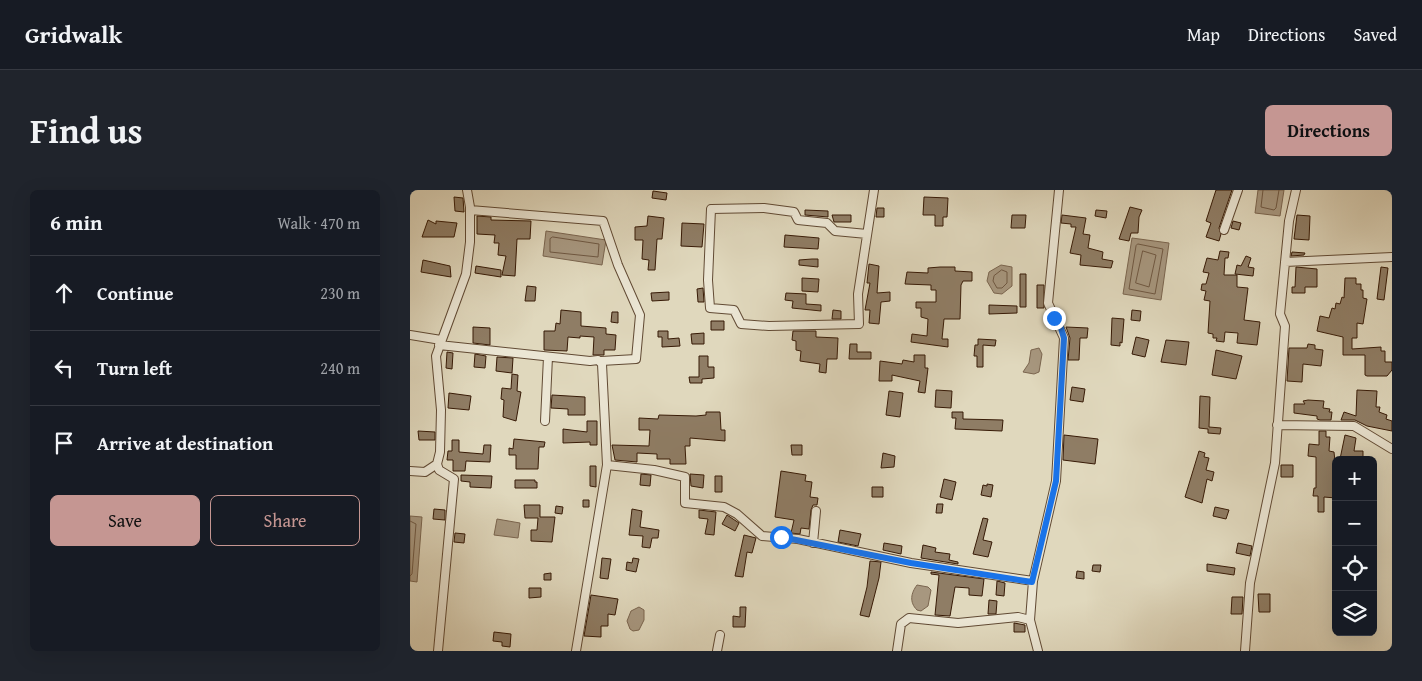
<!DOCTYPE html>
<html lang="en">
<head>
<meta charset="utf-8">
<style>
	body { margin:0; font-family:"Gentium Book Plus",serif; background:#20242c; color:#f1f3f6 }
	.controls { position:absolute; right:15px; bottom:15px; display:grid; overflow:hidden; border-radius:8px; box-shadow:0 5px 20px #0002 }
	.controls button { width:45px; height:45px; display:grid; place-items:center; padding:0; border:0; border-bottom:1px solid #363941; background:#171b24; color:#f1f3f6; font:25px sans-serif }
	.stop { position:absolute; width:15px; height:15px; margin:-11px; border:4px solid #1a73e8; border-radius:50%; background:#fff }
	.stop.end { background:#1a73e8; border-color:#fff; box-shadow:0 1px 5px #0008 }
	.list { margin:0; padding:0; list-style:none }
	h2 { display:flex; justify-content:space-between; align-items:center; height:65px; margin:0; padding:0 20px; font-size:21px }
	h2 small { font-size:16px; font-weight:400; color:#9ea1a6 }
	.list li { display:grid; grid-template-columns:32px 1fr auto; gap:15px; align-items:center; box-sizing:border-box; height:75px; padding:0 20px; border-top:1px solid #363941 }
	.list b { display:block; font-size:19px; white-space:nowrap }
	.list em { font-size:16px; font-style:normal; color:#9ea1a6 }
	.actions { display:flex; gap:10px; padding:15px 20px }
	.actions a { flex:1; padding:11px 0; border:1px solid #c59692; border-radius:8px; text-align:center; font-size:18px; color:#c59692 }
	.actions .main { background:#c59692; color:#111 }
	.icon { flex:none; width:28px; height:28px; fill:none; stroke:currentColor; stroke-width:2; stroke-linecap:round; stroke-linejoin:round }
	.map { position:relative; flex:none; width:982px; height:461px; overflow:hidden; border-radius:8px }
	header { display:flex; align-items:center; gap:30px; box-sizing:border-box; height:70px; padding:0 25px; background:#171b24; border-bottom:1px solid #363941 }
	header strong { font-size:24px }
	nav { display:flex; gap:28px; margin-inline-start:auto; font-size:18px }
	.intro { display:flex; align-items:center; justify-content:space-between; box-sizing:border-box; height:120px; padding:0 30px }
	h1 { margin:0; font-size:35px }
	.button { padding:12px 22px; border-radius:8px; background:#c59692; color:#111; font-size:18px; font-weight:700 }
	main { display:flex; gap:30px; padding:0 30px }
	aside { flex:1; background:#171b24; border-radius:8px; box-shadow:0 5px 20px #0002 }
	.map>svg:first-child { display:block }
	.water { fill:#a7977f; stroke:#7a654f }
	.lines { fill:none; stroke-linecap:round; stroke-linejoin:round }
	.shore { stroke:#6f5842; stroke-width:1 }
	.building { fill:#8f7d65; stroke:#371a06 }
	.minor-casing { stroke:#614a34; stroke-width:10 }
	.minor { stroke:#ebe6d4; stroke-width:8 }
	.route { stroke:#1a73e8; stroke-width:6 }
</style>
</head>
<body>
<header>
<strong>Gridwalk</strong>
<nav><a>Map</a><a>Directions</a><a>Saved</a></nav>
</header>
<div class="intro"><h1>Find us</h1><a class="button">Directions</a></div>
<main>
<aside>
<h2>6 min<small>Walk · 470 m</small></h2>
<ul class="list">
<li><svg class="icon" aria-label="ahead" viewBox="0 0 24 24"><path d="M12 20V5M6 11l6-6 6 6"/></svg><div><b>Continue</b></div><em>230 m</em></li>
<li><svg class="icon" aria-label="left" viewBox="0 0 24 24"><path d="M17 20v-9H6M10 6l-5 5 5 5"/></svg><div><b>Turn left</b></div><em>240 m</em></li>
<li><svg class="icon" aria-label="arrive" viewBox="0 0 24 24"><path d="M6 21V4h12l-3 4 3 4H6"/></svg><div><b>Arrive at destination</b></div></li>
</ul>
<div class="actions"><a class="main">Save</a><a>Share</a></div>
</aside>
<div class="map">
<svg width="982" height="461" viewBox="0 0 982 461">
	<rect width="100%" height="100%" fill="#e0d8bd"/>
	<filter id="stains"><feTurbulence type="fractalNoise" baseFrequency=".004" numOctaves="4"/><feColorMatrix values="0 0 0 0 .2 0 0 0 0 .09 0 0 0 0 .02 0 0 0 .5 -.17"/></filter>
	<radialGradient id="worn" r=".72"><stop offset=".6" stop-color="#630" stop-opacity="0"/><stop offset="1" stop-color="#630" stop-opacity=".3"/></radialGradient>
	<!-- water -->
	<path class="water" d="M848 0H874L870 26 845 23Z
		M136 41 196 50 192 75 133 66Z
		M722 48 759 53 751 110 713 104Z
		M591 75 602 77V96L592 104 584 103 577 91 579 82Z
		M629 158 632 164 629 182 624 184 613 182 619 173 621 160Z
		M0 326 12 327 7 392 0 391Z
		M87 329 110 333 108 348 84 345Z
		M507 395 518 397 521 400 518 416 511 421 507 420C499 412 501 403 507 395Z
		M229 417 234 420V430L229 440 223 441 220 439 217 431 221 421Z"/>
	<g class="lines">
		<!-- shore -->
		<path class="shore" d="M853 0 851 17 864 20 866 18 869 0
			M143 47 189 54 188 67 140 62V49Z
			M728 54 753 59 745 104 719 99 726 56Z
			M733 61 746 65 739 97 726 93Z
			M592 80 597 82V93L592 98H587L583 91 584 86Z
			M0 331 6 334 2 384 0 386"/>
	</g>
	<!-- building -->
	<path class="building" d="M806 0H822L809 38 811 44 809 51 796 47 801 33 796 31Z
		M243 1 257 3 256 10 242 8Z
		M44 7 53 8 54 22 45 21Z
		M514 7 538 8 537 27H533V36H525V25H513Z
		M720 17 732 20 729 27 728 43H721L719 51 709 49Z
		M467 18H474V27H466Z
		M395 20 418 21V27L395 25Z
		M686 20 697 21 696 28 685 26Z
		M422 25H441V32H424Z
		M602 25H616L615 38H601Z
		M652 25 676 28 673 44 680 45 678 58 693 62 692 69 703 71 701 78 670 75 671 65 660 63 666 37H661V34L651 33Z
		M887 25 900 26 899 50 884 49Z
		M67 26 81 27V30L121 31 120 49H107L105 86 92 85 96 66 88 65 89 53H84L85 45 67 44Z
		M238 26 254 28 252 49H247L245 80H238L239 70 232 69 233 50H225V37L237 36Z
		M18 30 26 34V31L47 33 44 47H12Z
		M823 31 831 33 829 40 821 38Z
		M272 33 294 34 292 57 271 56Z
		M375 45 409 48 408 59 374 57Z
		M810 61 819 62 818 68H815L814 85H827V97L838 98 834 130 850 132 847 155 827 153 828 143 815 142 814 152 806 151 807 148H803V144L798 143 800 111 794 110 796 101 791 100 792 94H796L799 83 793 82 797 68 808 70Z
		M882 62 895 63 894 65 881 66Z
		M836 66 841 68 838 77 844 78 843 86 825 84 827 75 831 76Z
		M402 69H408V77L389 75V70Z
		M13 70 40 76 41 87 11 82Z
		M459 74 469 76 467 103 480 102V111L471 112 469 134 459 133 460 120H455L460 93H457Z
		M66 76 91 80V87L65 83Z
		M530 77H545V81L562 82V91H553L551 95 550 129H534L532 149H538V157L501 152 502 144 517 146 518 129 511 127V118H506V112H526V100H521V95L495 94 497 82 518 83V78Z
		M886 77 907 79V97H895V103H882V97H885Z
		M971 77 978 78 974 110 967 109Z
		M610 84H616V117H610Z
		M392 88 409 89 408 102 392 101Z
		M935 88H946V94H951V100H953V108L957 109 953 134 947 133V148H942V159L971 157V161H975V172H982V180L977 186H957L955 185V165H933V147L907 141 910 126 919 128 922 118 925 119 926 113 930 114 932 107 934 108Z
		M627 95H634V118H627Z
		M117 96 126 97 125 111H115Z
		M293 98 294 112H288L287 99Z
		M259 102V110L242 111 241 103Z
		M376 103 396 104V114L411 115V121L382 118 383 111 375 110Z
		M579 115 607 116V123L579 124Z
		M151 120 171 122V136L196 138V144L206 145 205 160H194V165H183L184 147 170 146V148L158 147 157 161 134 160V141H145L146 133 150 134Z
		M423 120 431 121V129H422Z
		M722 120 731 121 730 131 721 130Z
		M202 122H208V133L201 132Z
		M702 128 714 129 712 153 710 152V156L701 155Z
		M301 131H314V140H301Z
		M63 137 80 138V155L63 153Z
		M656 137 678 138 677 148H670L669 170H658L660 148Z
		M248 141H258V149L269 148 270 156 252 157V147H248Z
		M383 141H406V147L428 148 427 169H417L416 183 409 182 410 174 390 171 391 161 386 160V151L382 150Z
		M294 143V154H282L281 144Z
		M726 147 739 150 735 167 722 164Z
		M568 149 586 150 585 156 573 155V177H567V166H564L565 155H568Z
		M756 150 779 152 776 175 751 172Z
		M440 154H447V162H461V169H439Z
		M898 154 905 155V159L913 160 911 176 893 174 892 192 877 191 879 158H897Z
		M806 160 832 166 826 189 802 185Z
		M37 162 43 163 42 179 36 178Z
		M65 164 76 166 75 178 64 177Z
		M504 165H515V178H518L515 203 508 202 510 191 482 185V191H469L470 171 492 174 493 170 504 172Z
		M289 166H298V177H304V188L292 189V193H280L279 187H289Z
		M87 167 103 168 102 183 86 181Z
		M102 184 108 185 107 201 111 202 106 231 93 227 94 210 91 209 92 198 101 199Z
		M662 197 675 199 673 212 660 210Z
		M526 200 542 201 541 218 525 217Z
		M947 200 967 201 966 217H970L969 222 977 225 976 229 982 231V241L957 236 945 230H931L934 222 946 226Z
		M479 201 493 203 490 227 476 225Z
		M39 203 61 206 59 220 38 218Z
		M142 205 175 207V225H158V219L141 218Z
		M790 206 800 207 799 237 811 238 810 244 798 243V239L789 238Z
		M898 210 914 211 913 218 920 219 919 222H922L921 230H910L907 229V226L884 223V214H895L893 211Z
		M296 222H310L311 240H315V251L280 248V256H275L276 274H260V269H247V264L227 263V272L205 270 202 255 239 256 240 240H229V228L248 229 249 225 286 226 296 225Z
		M542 222H553V229L593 230 592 241 545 239 546 228H542Z
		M177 231H187V255H180V252L153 253V239L177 242Z
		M8 241 25 242V250H9Z
		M909 241H916V247H920L919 261 924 262 926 281V308L914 307V322H908V306H903L904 298H906V267L898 266 899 254 909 255Z
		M654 245 688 249 685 274 653 270Z
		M935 245 946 248 944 261H953V269H930Z
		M104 249 135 252 134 257H129L128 279H106V265H99V258L103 259Z
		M42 250H49V262L73 264 74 255H81L80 272 56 271 55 281H43V270H37L38 261H42Z
		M381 255H392V265H382Z
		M789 261 795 263 794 267 799 268 796 280 804 282 802 291 797 289 792 313 775 307Z
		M473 263 485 266 484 277 471 278Z
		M871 275H883V287H871Z
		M180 276H186V297L180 296Z
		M371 281 396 285 395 291 402 292 400 307 408 308 407 315H403L401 320 399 339 391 338 390 344 381 343 384 330 365 327Z
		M231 284 241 285 240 296 230 295Z
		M280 284 294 285 293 298 281 296Z
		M51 285 82 286 81 298 60 297V292L51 291Z
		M305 286H312V302H305Z
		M534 289 546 292 542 310 530 307Z
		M105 290H125V292H127V298H105Z
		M577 294 583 295 581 307 571 305 573 295 577 296Z
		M462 297H473V307H462Z
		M173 310H179V317H173Z
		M527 314H533L532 323H526Z
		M114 315H130V327H145L142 352 121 351V340H127L128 328H115Z
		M146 316 153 317 152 324 145 323Z
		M805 317 819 320 816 329 803 326Z
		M24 319 35 320V330L23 329Z
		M222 319 232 321 230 337 249 340 248 348H242L240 358 232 357 233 346 219 345Z
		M289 320 306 322 304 345 295 344 298 329 289 328Z
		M317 325 329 333 325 341 312 334Z
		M573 328 578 329 573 350 582 352 578 367 563 364Z
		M430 340 451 344 448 356 428 352Z
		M45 343 55 344 54 353 44 352Z
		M334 345 346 348 342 363 337 362 333 387 325 386Z
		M474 353 492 356 491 364 473 360Z
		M828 353 842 356 840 366 826 363Z
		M513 355 526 358 525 362 540 364 539 370 548 372V374L511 368Z
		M192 368 201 369 198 389 190 388Z
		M223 368 229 369 226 382 216 380 217 372 222 373Z
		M460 371 471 372 469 388 459 427 450 425 457 397Z
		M797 374 825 378 824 385 797 381Z
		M683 375H691L690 382 682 381Z
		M667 381 674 382V389L666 388Z
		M521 382 574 389 572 406 559 405V398L545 397 540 426 525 425 529 385 521 384Z
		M141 383V390H134V384Z
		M587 391 595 393 594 406 586 405Z
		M119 398H131V407L119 408Z
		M848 404H860V422H849Z
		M181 405 208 409 205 425 198 424V436H191V447L174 446Z
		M822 407H833L832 424H821Z
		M579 410 587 411 586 424H578Z
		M330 417H336L335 437H323V426L330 427Z
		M604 433 615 435V442H604Z
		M84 442 101 444 100 457 92 456V452L83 451Z"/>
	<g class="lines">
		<defs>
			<path id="minor" d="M60 20 193 31 208 75 230 125 226 169 191 171
				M814 40 828 0
				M457 44 425 41 417 33 388 30 384 22 354 18 301 19 298 90 300 118 324 120 331 134 359 136 449 134 448 104 464 0
				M875 72 982 67
				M0 145 31 150
				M29 155 180 171 188 170 192 174 197 275 166 461
				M135 231 138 167
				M867 235 944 236 982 259
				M27 274 29 280 44 289 28 461
				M197 275 244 280 275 287V313L314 317 327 324 352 346 388 349 501 373 623 391
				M0 281 15 282 27 274 30 262 31 220 26 166 56 84 60 52V17L57 0
				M403 353 406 321
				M307 461 310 445
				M487 461 491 434 499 428 548 433 608 427 620 430
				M628 461 620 430 623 391 646 291 654 148 638 113 649 0
				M835 461 840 393 865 273 875 136 870 124 879 31 886 0"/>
		</defs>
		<!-- minor casing -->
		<use href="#minor" class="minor-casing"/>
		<!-- minor -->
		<use href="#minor" class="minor"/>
	</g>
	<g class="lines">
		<!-- route -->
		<path class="route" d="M371 347 501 373 622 392 646 291 654 148 650 135 644 128"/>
	</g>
	<rect width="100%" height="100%" filter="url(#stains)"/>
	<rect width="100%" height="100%" fill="url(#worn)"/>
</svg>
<div class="controls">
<button>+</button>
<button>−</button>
<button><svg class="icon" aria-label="locate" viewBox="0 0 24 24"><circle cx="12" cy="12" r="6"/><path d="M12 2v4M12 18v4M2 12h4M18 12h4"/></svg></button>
<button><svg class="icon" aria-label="layers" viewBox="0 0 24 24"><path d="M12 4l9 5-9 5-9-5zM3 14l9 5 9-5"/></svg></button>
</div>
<div class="stop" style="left:371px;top:347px"></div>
<div class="stop end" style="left:644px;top:128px"></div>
</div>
</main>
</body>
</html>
